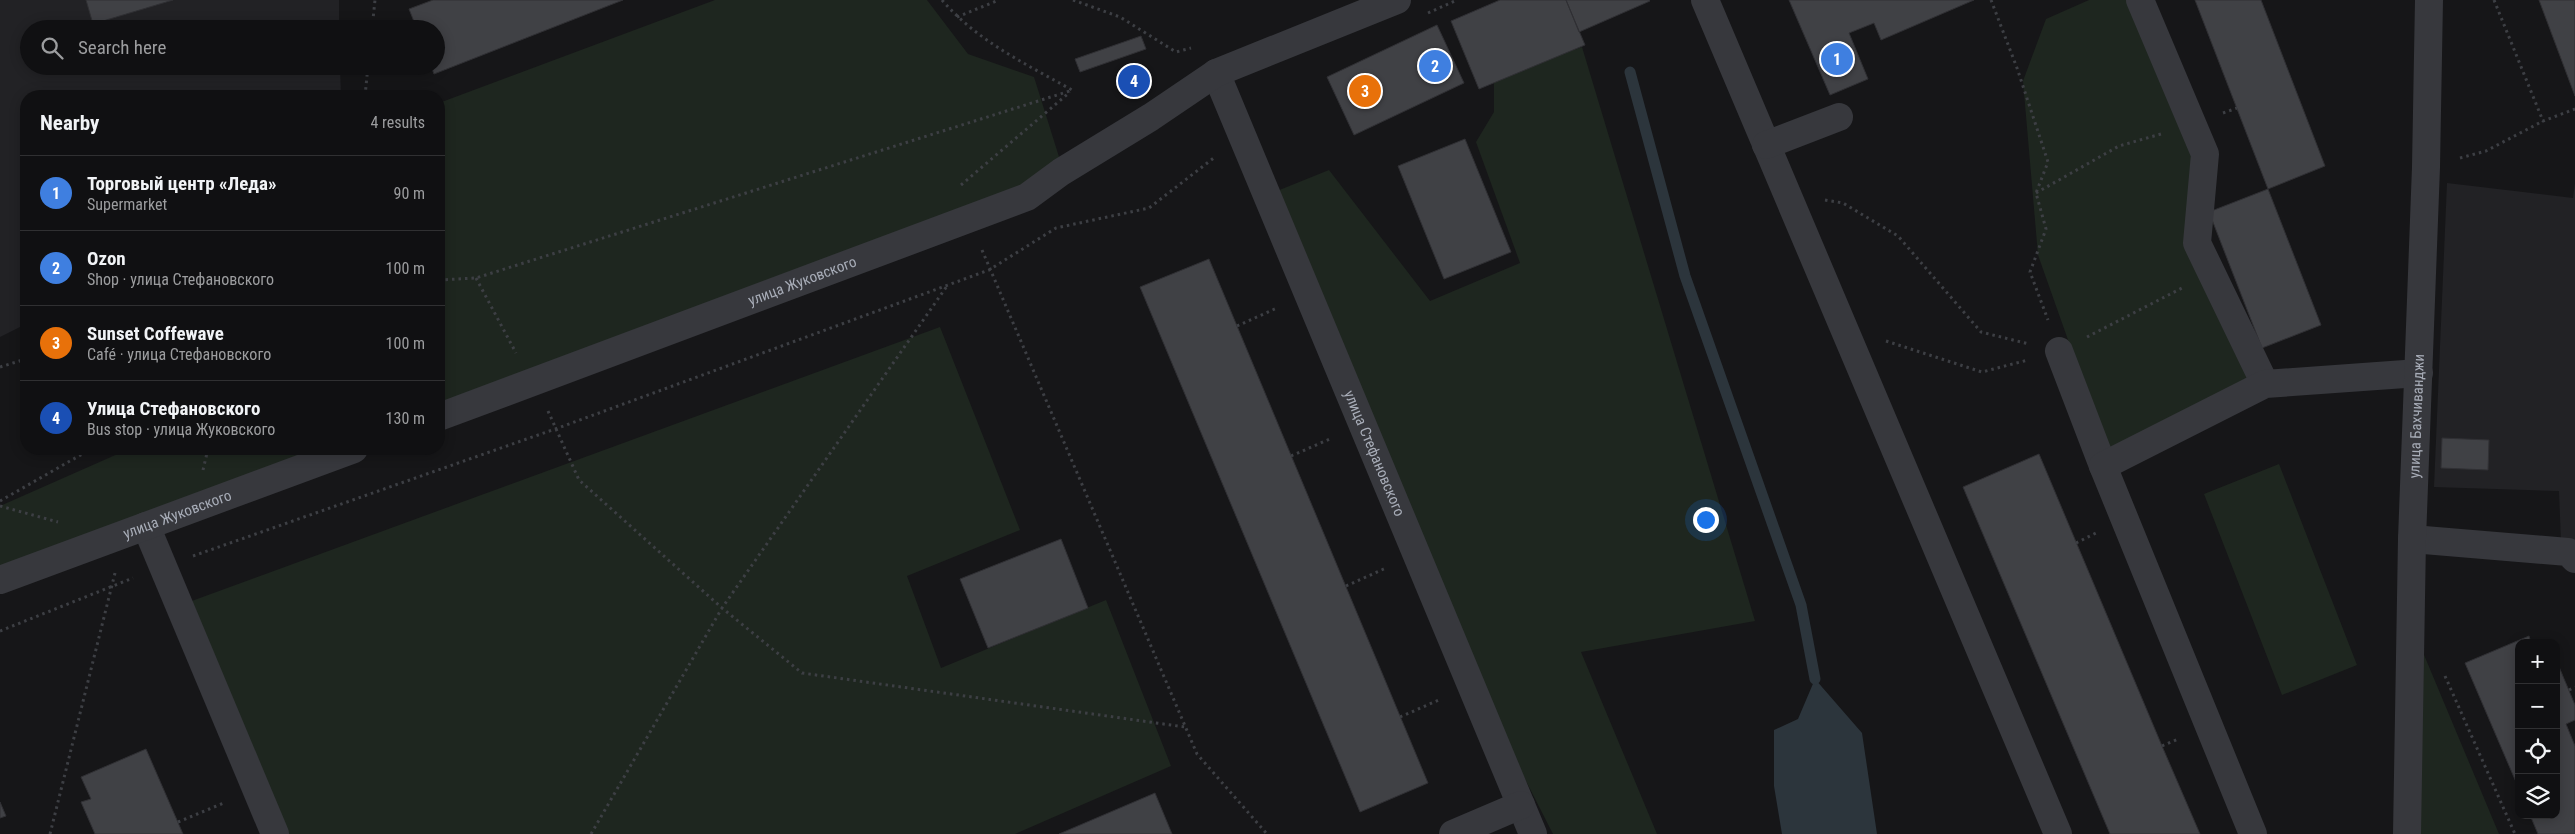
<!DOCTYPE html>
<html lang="en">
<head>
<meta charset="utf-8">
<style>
	body { margin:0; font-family:"Roboto Condensed",sans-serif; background:#1e1e20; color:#f1f3f6 }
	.controls { position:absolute; right:15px; bottom:15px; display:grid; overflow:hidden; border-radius:10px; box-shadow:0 2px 12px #0003 }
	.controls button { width:45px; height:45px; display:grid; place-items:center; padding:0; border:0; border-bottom:1px solid #303032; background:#101012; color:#f1f3f6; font:25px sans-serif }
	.you { position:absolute; left:1705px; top:519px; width:18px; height:18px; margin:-12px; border:4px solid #fff; border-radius:50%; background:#1a73e8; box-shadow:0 0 0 8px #1a73e833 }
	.badge { display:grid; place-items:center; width:32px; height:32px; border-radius:50%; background:#f2b134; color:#fff; font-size:16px; font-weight:700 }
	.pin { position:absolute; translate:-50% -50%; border:2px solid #fff; box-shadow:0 1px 5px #0006 }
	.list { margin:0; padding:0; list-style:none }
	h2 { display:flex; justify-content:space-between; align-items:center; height:65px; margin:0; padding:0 20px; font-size:21px }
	h2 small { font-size:16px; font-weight:400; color:#9c9d9f }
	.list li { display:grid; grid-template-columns:32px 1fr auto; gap:15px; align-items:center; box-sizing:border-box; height:75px; padding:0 20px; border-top:1px solid #303032 }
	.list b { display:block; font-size:19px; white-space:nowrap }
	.list p { margin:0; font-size:16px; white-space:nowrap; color:#9c9d9f }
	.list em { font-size:16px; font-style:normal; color:#9c9d9f }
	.icon { flex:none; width:28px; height:28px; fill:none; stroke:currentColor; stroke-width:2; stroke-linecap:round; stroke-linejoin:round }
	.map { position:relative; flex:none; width:2575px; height:834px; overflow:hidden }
	.search { position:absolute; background:#101012; box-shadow:0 2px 12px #0003; left:20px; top:20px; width:425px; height:55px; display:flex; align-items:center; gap:12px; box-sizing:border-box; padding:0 18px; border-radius:28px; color:#9c9d9f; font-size:19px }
	.panel { position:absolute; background:#101012; box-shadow:0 2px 12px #0003; left:20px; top:90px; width:425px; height:365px; border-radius:20px }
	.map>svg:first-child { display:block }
	.built { fill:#222225 }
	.green { fill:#1e261f }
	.water { fill:#2c353c }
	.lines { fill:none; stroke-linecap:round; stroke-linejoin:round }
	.stream { stroke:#2c353c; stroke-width:11 }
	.building { fill:#404145; stroke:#303034 }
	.path { stroke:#3d3f44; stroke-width:3; stroke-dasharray:2.5 4; stroke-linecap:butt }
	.minor { stroke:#37383d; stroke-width:28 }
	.labels { text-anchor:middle; stroke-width:4; stroke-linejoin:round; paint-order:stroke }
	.street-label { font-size:15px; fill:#a8adb8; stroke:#111113 }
</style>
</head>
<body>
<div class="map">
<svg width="2575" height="834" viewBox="0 0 2575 834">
	<rect width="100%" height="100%" fill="#161618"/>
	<!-- built -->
	<path class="built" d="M0 0H339V29H29V66H340L341 96H26V324L0 337Z
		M2447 183 2573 198 2575 183V557L2561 542 2559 491 2434 487Z"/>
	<!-- green -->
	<path class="green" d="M715 0H927L968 54 1034 77 1060 160 1024 187 439 405V103Z
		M2089 0H2131L2198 159 2186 246 2255 381 2108 453 2038 255 2023 81 2046 19Z
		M1582 47 1755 621 1581 652 1657 834H1553L1520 769 1277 191 1329 170 1430 301 1520 263 1476 142 1494 112V78Z
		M940 327 1020 530 907 576 941 668 1106 600 1171 766 1015 834H289L189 602Z
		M129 449H322L0 567V506Z
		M2279 464 2357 665 2282 695 2204 494Z
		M2422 650 2499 834H2417Z"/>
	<!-- water -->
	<path class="water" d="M1815 679 1862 733 1877 834H1782L1774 786V730L1798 719Z"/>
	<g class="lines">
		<!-- stream -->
		<path class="stream" d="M1630 72 1685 276 1801 605 1815 679"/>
	</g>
	<!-- building -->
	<path class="building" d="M86 0H173L93 24Z
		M433 0H623L434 74 431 66H436V29H417L409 9Z
		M1500 0H1566L1585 45 1479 89 1451 21Z
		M1566 0H1649L1650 1 1579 32Z
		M1789 0H1974L1881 40 1874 23 1849 33 1868 79 1830 95Z
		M2195 0H2261L2325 166 2268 189Z
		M2539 0H2575V96Z
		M1437 25 1464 83 1354 135 1327 77Z
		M1141 36 1146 49 1080 72 1075 59Z
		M1465 139 1511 252 1444 279 1398 166Z
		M2268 189 2321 325 2262 348 2209 212Z
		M1209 259 1428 783 1360 812 1140 287Z
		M2442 438 2489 440 2488 470 2441 468Z
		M2039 454 2162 746 2200 834H2110L1963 487Z
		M1061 539 1088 608 988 648 960 579Z
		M2529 636 2531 643H2519V789L2465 663Z
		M2557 662 2575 705V720L2566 724 2575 746V834H2538L2530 815H2556Z
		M146 749 183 834H95L81 802 91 799 81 777Z
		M1155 793 1172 834H1059Z
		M0 802 6 816 0 818Z"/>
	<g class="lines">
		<!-- path -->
		<path class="path" d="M942 0C977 41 1026 64 1072 90
			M1073 0 1120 17 1176 52 1191 48
			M1991 0 2017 68 2048 162 2036 193 2046 229 2030 272 2048 320
			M2494 0 2543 121 2575 109
			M1428 13 1457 0
			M957 17 999 0
			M372 29 375 0
			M365 96 368 66
			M2223 113 2237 108
			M2460 158 2486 151 2543 121
			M961 185 1070 92
			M2036 193 2119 146 2161 134
			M1825 200 1843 203 1898 236 1981 332 2029 344
			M982 250 1197 754 1267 834
			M476 278 516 353
			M439 280 476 278 1073 90
			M1237 326 1277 308
			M2087 337 2182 288
			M1886 341 1982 372 2028 360
			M0 367 26 359
			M548 411 579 480 722 608 802 673 1185 727
			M1291 456 1332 438
			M203 470 208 449
			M0 501 91 449
			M0 506 58 522
			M2076 543 2096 533
			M193 556 558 428 989 270 1056 228 1149 208 1215 157
			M1346 586 1386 568
			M0 631 133 578
			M2445 676 2515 834
			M2569 690 2575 687
			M1400 717 1441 699
			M2162 746 2178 739
			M178 822 226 802
			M50 834 115 573
			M591 834 722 608 947 286"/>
		<!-- minor -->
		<g class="minor">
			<path d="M1705 0 2058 834"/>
			<path d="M2140 0 2205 154 2197 243 2265 384"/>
			<path id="s1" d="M1216 73 1533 834"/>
			<path d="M1766 145 1839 117"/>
			<path d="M2059 351 2103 466"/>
			<path id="s2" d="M439 417 1027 197 1061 172 1151 117 1216 73 1397 0"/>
			<path d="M146 526 275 834"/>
			<path d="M2412 539 2568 552 2575 559"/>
			<path id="s3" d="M0 580 354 449"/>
			<path d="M1453 834 1521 805"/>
			<path d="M2253 834 2103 466 2265 384 2419 373"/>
			<path id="s4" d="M2407 834 2412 539 2426 167 2429 0"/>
		</g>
	</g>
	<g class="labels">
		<!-- street labels -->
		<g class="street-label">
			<text dy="5" stroke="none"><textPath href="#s2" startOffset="388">улица Жуковского</textPath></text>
			<text dy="5" stroke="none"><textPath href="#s4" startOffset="418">улица Бахчиванджи</textPath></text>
			<text dy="5" stroke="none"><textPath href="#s1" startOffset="412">улица Стефановского</textPath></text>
			<text dy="5" stroke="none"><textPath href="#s3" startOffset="189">улица Жуковского</textPath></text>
		</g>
	</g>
</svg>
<div class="controls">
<button>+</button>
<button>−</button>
<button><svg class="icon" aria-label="locate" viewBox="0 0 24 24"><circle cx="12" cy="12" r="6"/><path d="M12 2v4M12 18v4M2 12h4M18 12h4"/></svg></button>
<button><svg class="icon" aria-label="layers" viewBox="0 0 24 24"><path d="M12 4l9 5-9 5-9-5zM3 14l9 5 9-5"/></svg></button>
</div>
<div class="you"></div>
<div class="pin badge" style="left:1837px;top:59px;background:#3f7fe0">1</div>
<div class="pin badge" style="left:1435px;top:66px;background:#3f7fe0">2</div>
<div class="pin badge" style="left:1365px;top:91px;background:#e8710a">3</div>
<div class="pin badge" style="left:1134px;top:81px;background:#1a4fb4">4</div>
<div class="search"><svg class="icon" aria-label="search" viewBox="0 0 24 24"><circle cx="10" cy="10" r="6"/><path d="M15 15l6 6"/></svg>Search here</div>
<section class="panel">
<h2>Nearby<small>4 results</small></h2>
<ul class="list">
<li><span class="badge" style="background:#3f7fe0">1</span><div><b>Торговый центр «Леда»</b><p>Supermarket</p></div><em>90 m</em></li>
<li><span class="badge" style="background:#3f7fe0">2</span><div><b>Ozon</b><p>Shop · улица Стефановского</p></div><em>100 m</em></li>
<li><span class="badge" style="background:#e8710a">3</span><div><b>Sunset Coffewave</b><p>Café · улица Стефановского</p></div><em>100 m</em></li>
<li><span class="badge" style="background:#1a4fb4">4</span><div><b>Улица Стефановского</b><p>Bus stop · улица Жуковского</p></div><em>130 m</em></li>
</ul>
</section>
</div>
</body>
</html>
